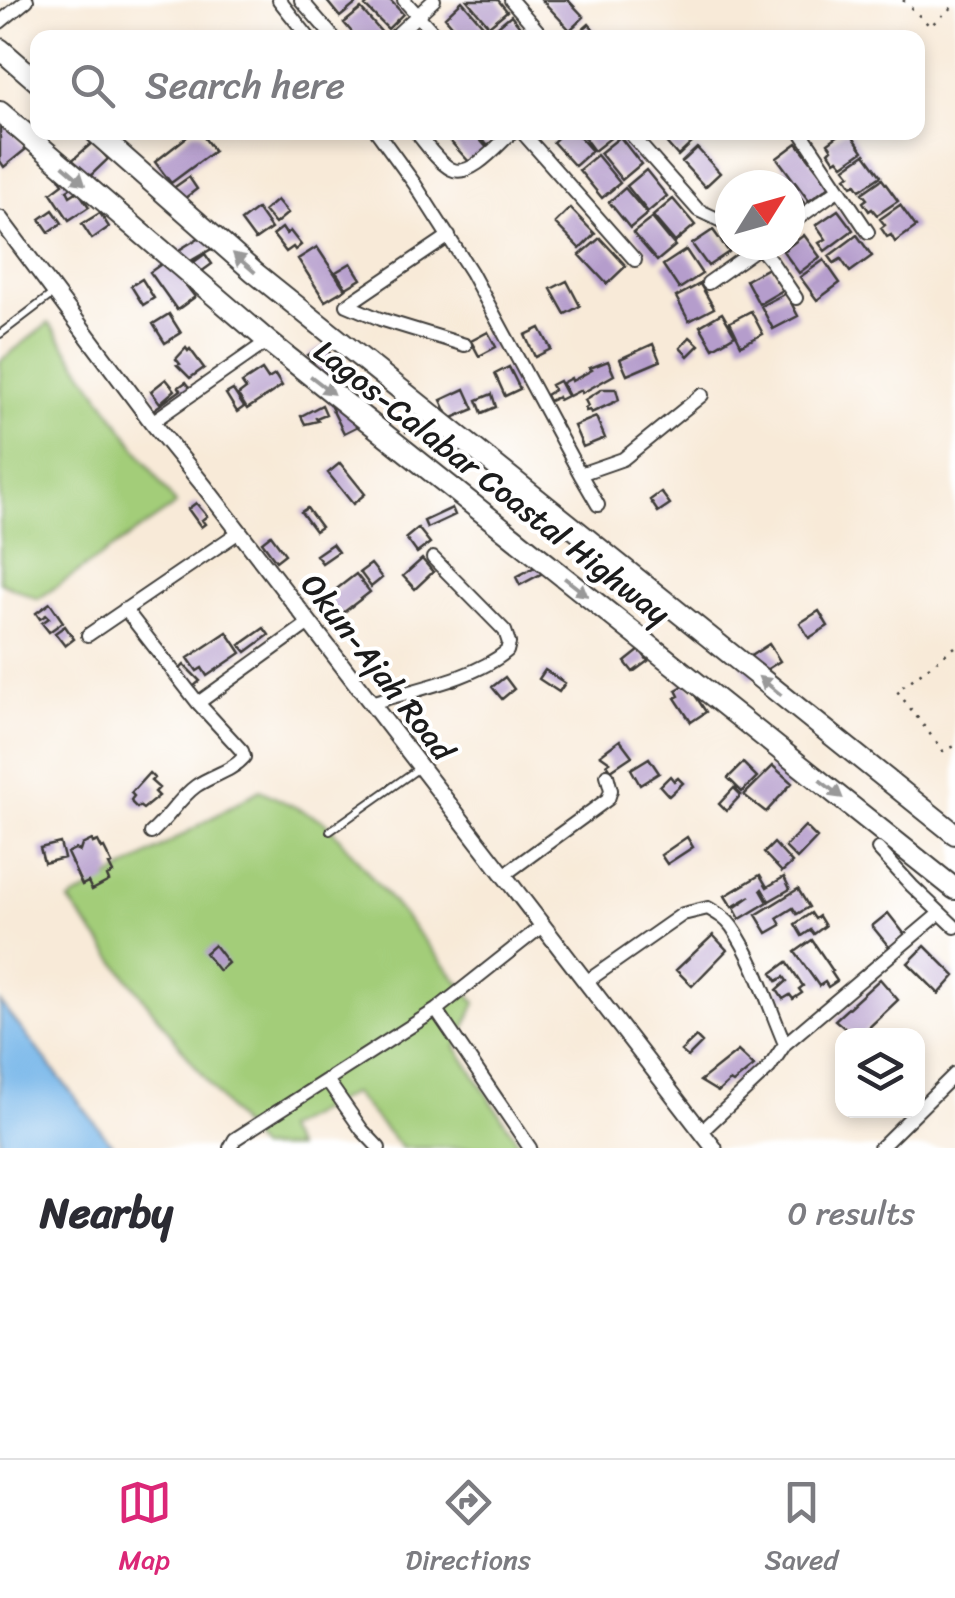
<!DOCTYPE html>
<html lang="en">
<head>
<meta charset="utf-8">
<style>
	body { margin:0; font-family:Sriracha,sans-serif; background:#f7f7f7; color:#2b2b33 }
	.controls { position:absolute; right:30px; bottom:30px; display:grid; overflow:hidden; border-radius:20px; box-shadow:0 5px 15px #0003 }
	.controls button { width:90px; height:90px; display:grid; place-items:center; padding:0; border:0; border-bottom:2px solid #e1e1e2; background:#fff; color:#2b2b33; font:50px sans-serif }
	.compass { position:absolute; left:715px; top:170px; width:90px; height:90px; border-radius:50%; background:#fff; box-shadow:0 5px 15px #0003; rotate:53deg }
	.list { margin:0; padding:0; list-style:none }
	h2 { display:flex; justify-content:space-between; align-items:center; height:130px; margin:0; padding:0 40px; font-size:42px }
	h2 small { font-size:32px; font-weight:400; color:#7c7c81 }
	.icon { flex:none; width:55px; height:55px; fill:none; stroke:currentColor; stroke-width:2; stroke-linecap:round; stroke-linejoin:round }
	.map { position:relative; flex:none; width:955px; height:1148px; overflow:hidden }
	.search { position:absolute; background:#fff; box-shadow:0 5px 15px #0003; left:30px; right:30px; top:30px; height:110px; display:flex; align-items:center; gap:25px; box-sizing:border-box; padding:0 35px; border-radius:20px; color:#7c7c81; font-size:38px }
	.sheet { height:310px; background:#fff }
	nav { display:flex; justify-content:space-around; align-items:center; box-sizing:border-box; height:140px; border-top:2px solid #e1e1e2; background:#fff; font-size:28px; color:#7c7c81 }
	nav a { display:grid; justify-items:center; gap:5px }
	nav .on { color:#db2777 }
	.map>svg:first-child { display:block }
	.green { fill:#a3cd79; stroke:#60744a; stroke-width:2.5 }
	.water { fill:#75b5e9; stroke:#486882; stroke-width:2.5 }
	.building { fill:#b59dcc }
	.lines { fill:none; stroke-linecap:round; stroke-linejoin:round }
	.service-casing { stroke:#3d3b38; stroke-width:10 }
	.minor-casing { stroke:#3d3b38; stroke-width:16 }
	.tertiary-casing { stroke:#3d3b38; stroke-width:19 }
	.trunk-casing { stroke:#3d3b38; stroke-width:24 }
	.path { stroke:#3d3b38; stroke-width:2.5; stroke-dasharray:2.5 8; stroke-linecap:butt }
	.service { stroke:#fff; stroke-width:6 }
	.minor { stroke:#fff; stroke-width:12 }
	.tertiary { stroke:#fff; stroke-width:15 }
	.trunk { stroke:#fff; stroke-width:20 }
	.oneway { fill:#999 }
	.labels { text-anchor:middle; stroke-width:8; stroke-linejoin:round; paint-order:stroke }
	.street-label { font-size:32px; fill:#1c1c1c; stroke:#fff }
</style>
</head>
<body>
<div class="map">
<svg width="955" height="1148" viewBox="0 0 955 1148">
	<rect width="100%" height="100%" fill="#fff"/>
	<filter id="ink" filterUnits="userSpaceOnUse"><feTurbulence type="fractalNoise" baseFrequency=".01" numOctaves="2"/><feDisplacementMap in="SourceGraphic" scale="20" xChannelSelector="R" yChannelSelector="G"/><feConvolveMatrix kernelMatrix="1 2 1 2 8 2 1 2 1" color-interpolation-filters="sRGB"/></filter>
	<filter id="wash" filterUnits="userSpaceOnUse"><feTurbulence type="fractalNoise" baseFrequency=".0048" numOctaves="4" result="noise"/><feDisplacementMap in="SourceGraphic" scale="40" xChannelSelector="R" yChannelSelector="G"/><feGaussianBlur stdDeviation="2.25" result="paint"/><feColorMatrix in="noise" values="0 0 0 0 0 0 0 0 0 0 0 0 0 0 0 0 0 1.4 0 .05"/><feComposite in="paint" operator="in"/></filter>
	<g filter="url(#wash)">
		<rect width="100%" height="100%" fill="#f8ead8"/>
		<!-- green -->
		<path class="green" d="M49 323 176 505 38 599 0 582V361Z
			M260 790 326 822 476 1003 456 1047 520 1145 512 1148H402L353 1093 284 1129 295 1148H258L69 901Z"/>
		<!-- water -->
		<path class="water" d="M0 1002 115 1148H0Z"/>
		<g id="blocks">
			<!-- building -->
			<path class="building" d="M326 0H354L357 3 340 17Z
				M371 0H390L403 14 388 29 365 6Z
				M467 0H498L507 11 489 26Z
				M542 0H568L584 17 570 30Z
				M462 1 486 29 476 38H463L445 17Z
				M361 9 383 34 379 38H357L344 23Z
				M511 15 529 38H497L492 31Z
				M589 24 601 38H573Z
				M0 117 26 149 4 167 0 161Z
				M193 132H200L214 151 171 183 155 162Z
				M442 132H473L488 149 471 164Z
				M476 132H503L488 146Z
				M563 132H575L592 151 575 166 553 142Z
				M580 132H611L613 136 594 151Z
				M657 132H684L693 142 678 156Z
				M843 132H850L863 151 843 165 838 159 835 161 829 152 832 149 828 143Z
				M620 137 641 164 622 180 600 153Z
				M93 142 108 159 85 181 69 163Z
				M797 143 830 186 809 201 777 158Z
				M697 148 720 173 705 187 682 162Z
				M865 154 881 176 860 190 856 184 852 186 846 177 850 174 845 168Z
				M597 155 620 183 602 198 579 170Z
				M646 170 667 196 648 212 627 186Z
				M55 171 75 185 67 190 70 196 78 191 89 207 69 220 51 193 63 184Z
				M189 177 197 189 181 201 172 189Z
				M882 179 898 201 877 215 872 209 869 211 863 202 867 199 862 193Z
				M790 183 804 203 790 212Z
				M625 188 647 214 630 228 609 202Z
				M673 199 695 225 675 242 653 216Z
				M277 200 288 213 275 224 264 211Z
				M900 205 916 227 895 242 891 235 887 237 881 228 885 225 880 219Z
				M570 208 595 234 580 249 555 223Z
				M257 209 271 229 255 240 241 221Z
				M53 210 62 223 49 232 40 219Z
				M838 210 853 230 825 251 819 243 826 239 816 225Z
				M100 213 109 227 92 239 82 224Z
				M652 218 675 246 657 261 633 233Z
				M282 228 286 234 290 231 301 245 295 250 293 247 286 252 273 235Z
				M713 230 729 252 708 266 692 244Z
				M205 234 213 248 187 263 179 250Z
				M804 235 820 257 799 273 783 251Z
				M857 235 872 256 850 272 841 259 834 263 829 256Z
				M600 238 626 266 607 284 580 255Z
				M317 247 345 289 325 301 298 259Z
				M686 250 702 274 679 289 663 265Z
				M205 254 212 264 194 277 187 267Z
				M167 260 192 279 185 284 195 297 177 310 150 272Z
				M824 260 840 283 817 300 800 277Z
				M351 263 361 279 346 288 336 272Z
				M770 267 783 290 759 304 746 280Z
				M142 279 154 298 143 305 131 286Z
				M567 281 580 306 565 314 551 289Z
				M700 284 714 308 689 321 676 297Z
				M786 293 798 316 773 329 761 306Z
				M751 311 763 334 741 345 730 322Z
				M722 313 735 335 713 348 700 326Z
				M169 314 181 333 165 343 153 324Z
				M540 328 551 349 535 357 525 335Z
				M488 332 496 347 479 356 471 341Z
				M690 337 699 345 688 356 680 348Z
				M653 344 660 361 627 375 620 359Z
				M324 345 339 366 323 377 308 355Z
				M186 348 188 351 190 349 204 368 190 378 177 365 180 364 176 359Z
				M608 361 614 375 582 393 581 390 569 396 562 383 571 378 572 381 592 370 590 368Z
				M509 367 520 389 505 396 495 374Z
				M262 370 268 379 275 375 282 386 247 409 238 395 246 389 242 383Z
				M166 379 175 390 160 403 151 391Z
				M559 381 567 396 559 400 558 397 549 401 546 395 554 390 551 385Z
				M186 382 192 390 157 416 153 410 181 390 179 387Z
				M465 389 474 409 450 419 441 400Z
				M602 389H616L619 400 591 413 590 410 586 411 585 408 588 406 585 400Z
				M233 390 244 407 237 412 226 394Z
				M348 391 364 423 344 433 328 401Z
				M492 394 496 407 482 413 477 400Z
				M322 405 326 414 316 418 318 421 305 424 301 416Z
				M425 405 432 422 406 432 400 416Z
				M596 417 605 438 583 447 574 426Z
				M340 463 365 494 353 504 328 473Z
				M661 492 670 504 658 512 650 500Z
				M196 503 207 516 202 520 205 524 201 527 188 509Z
				M307 508 321 527 315 531 301 512Z
				M452 508 455 515 427 528 424 521Z
				M418 528 430 543 417 553 406 538Z
				M271 535 285 554 276 561 262 542Z
				M332 544 338 552 322 563 316 555Z
				M422 559 433 572 415 589 403 576Z
				M550 559 554 567 520 585 516 577Z
				M371 564 382 578 371 587 360 572Z
				M356 574 370 592 339 616 325 598Z
				M50 603 63 622 49 632 42 623 49 618 46 615 40 619 36 613Z
				M819 611 828 626 809 638 800 623Z
				M65 626 74 639 65 646 55 633Z
				M264 628 269 635 246 652 240 645Z
				M227 632 241 653 207 676 202 668 197 671 188 658Z
				M769 644 780 661 750 680 740 663Z
				M640 650 648 661 633 672 625 662Z
				M184 665 200 681 193 687 179 670Z
				M545 670 565 683 559 692 539 679Z
				M505 677 514 689 502 699 492 687Z
				M678 679 687 683 706 712 691 722 675 698 679 696 676 690 683 686Z
				M620 740 632 756 611 770 607 764 610 762 600 755Z
				M649 758 659 773 640 785 631 769Z
				M743 763 757 777 742 792 728 778Z
				M773 766 792 783 766 812 744 795Z
				M149 773 154 778 151 781 159 788 155 792 159 796 143 809 139 806 137 808 132 803 131 800 134 796 131 793Z
				M670 776 674 781 678 778 683 783 669 796 660 786Z
				M734 788 741 795 726 811 719 804Z
				M805 826 817 838 797 859 785 847Z
				M687 837 693 847 667 864 661 855Z
				M92 840 93 843 98 841 102 849 104 848 112 864 109 865 113 873 107 876 109 881 92 890 88 882 82 885 67 853 75 849 80 851 82 845Z
				M60 843 64 858 44 863 40 848Z
				M774 843 792 863 782 872 764 853Z
				M760 875 767 887 784 877 790 889 769 901 762 889 761 890 768 902 740 919 734 908 751 896 732 907 725 896Z
				M798 889 809 907 797 914 793 908 777 918 781 925 767 933 756 915Z
				M811 913 815 919 819 916 825 926 814 934 811 930 802 936 795 924Z
				M888 913 906 936 890 948 872 926Z
				M713 935 727 950 692 986 676 970Z
				M812 940 833 971 831 972 837 981 828 987 825 982 819 986 795 952Z
				M214 945 228 963 219 971 205 953Z
				M925 946 955 976 939 994 908 963Z
				M787 962 803 986 799 989 802 993 793 999 790 995 783 999 777 990 787 981 784 977 777 981 772 973Z
				M880 979 898 1000 860 1036H854L835 1020Z
				M696 1037 702 1043 688 1057 681 1051Z
				M738 1051 754 1066 733 1083 730 1081 718 1092 700 1081Z"/>
		</g>
	</g>
	<g filter="url(#ink)">
		<use href="#blocks" fill-opacity="0" stroke="#3d3b38" stroke-width="2.5"/>
		<g class="lines">
			<defs>
				<path id="service" d="M0 334 54 293
					M330 831 419 768"/>
				<path id="minor" d="M279 0 309 38
					M301 0 334 38
					M404 0 438 38
					M511 0 544 38
					M0 22 27 0
					M393 38 434 0
					M377 132 414 183 471 272 580 474 623 459 702 395
					M416 132C426 144 438 162 451 169 470 179 498 145 512 132
					M522 132 635 260
					M629 132 698 210 730 225
					M839 189 868 232
					M790 224 839 189 801 132
					M708 283 759 247 771 261 796 298
					M347 305 380 319 465 345
					M347 305 449 236
					M152 422 261 346
					M580 474 598 505
					M125 609 198 703 242 751 244 757C231 772 212 775 196 786 179 798 168 819 151 833
					M88 635 239 532
					M198 703 309 623
					M371 703C412 690 474 679 507 651L509 643 505 631 433 558
					M878 849 912 886 955 927
					M504 875 608 799 611 790 607 775
					M586 982 683 914 708 908C718 914 726 918 732 927 755 960 769 1007 785 1044
					M436 1010 530 1148
					M327 1080 362 1130 379 1148
					M701 1132 769 1068 785 1044 940 913
					M230 1148 235 1139 436 1010 542 926
					M880 1148 955 1074"/>
				<path id="tertiary" d="M0 219 152 422 204 486 714 1148"/>
				<path id="trunk" d="M0 49 38 82
					M0 112 270 343 955 889
					M95 132 254 272 955 834"/>
			</defs>
			<!-- service casing -->
			<use href="#service" class="service-casing"/>
			<!-- minor casing -->
			<use href="#minor" class="minor-casing"/>
			<!-- tertiary casing -->
			<use href="#tertiary" class="tertiary-casing"/>
			<!-- trunk casing -->
			<use href="#trunk" class="trunk-casing"/>
			<!-- path -->
			<path class="path" d="M903 0 930 26 955 5
				M955 647 897 691 943 751 955 746"/>
			<!-- service -->
			<use href="#service" class="service"/>
			<!-- minor -->
			<use href="#minor" class="minor"/>
			<!-- tertiary -->
			<use href="#tertiary" class="tertiary"/>
			<!-- trunk -->
			<use href="#trunk" class="trunk"/>
		</g>
		<!-- one-way arrows -->
		<defs><path id="oneway-solid" d="M-6-.8H1V-3.2L6.5 0L1 3.2V.8H-6Z" transform="scale(2.5)"/></defs>
		<g class="oneway">
			<use href="#oneway-solid" transform="translate(74 175) rotate(41)"/>
			<use href="#oneway-solid" transform="translate(244 263) rotate(-139)"/>
			<use href="#oneway-solid" transform="translate(322 385) rotate(38)"/>
			<use href="#oneway-solid" transform="translate(576 587) rotate(38)"/>
			<use href="#oneway-solid" transform="translate(770 686) rotate(-141)"/>
			<use href="#oneway-solid" transform="translate(831 789) rotate(38)"/>
		</g>
	</g>
	<g class="labels">
		<!-- street labels -->
		<g class="street-label">
			<text transform="translate(492 482) rotate(38)" y="11">Lagos-Calabar Coastal Highway</text>
			<text transform="translate(378 667) rotate(52)" y="11">Okun-Ajah Road</text>
		</g>
	</g>
</svg>
<div class="controls">
<button><svg class="icon" aria-label="layers" viewBox="0 0 24 24"><path d="M12 4l9 5-9 5-9-5zM3 14l9 5 9-5"/></svg></button>
</div>
<svg class="compass" viewBox="-18 -18 36 36"><path d="M0-13l5 13h-10z" fill="#e53935"/><path d="M0 13l5-13h-10z" fill="#7c7c81"/></svg>
<div class="search"><svg class="icon" aria-label="search" viewBox="0 0 24 24"><circle cx="10" cy="10" r="6"/><path d="M15 15l6 6"/></svg>Search here</div>
</div>
<section class="sheet">
<h2>Nearby<small>0 results</small></h2>
<ul class="list">
</ul>
</section>
<nav>
<a class="on"><svg class="icon" aria-label="map" viewBox="0 0 24 24"><path d="M3 6l6-2 6 2 6-2v14l-6 2-6-2-6 2zM9 4v14M15 6v14"/></svg>Map</a>
<a><svg class="icon" aria-label="directions" viewBox="0 0 24 24"><path d="M12 3l9 9-9 9-9-9zM9 14v-3h6M13 9l2 2-2 2"/></svg>Directions</a>
<a><svg class="icon" aria-label="saved" viewBox="0 0 24 24"><path d="M7 4h10v16l-5-4-5 4z"/></svg>Saved</a>
</nav>
</body>
</html>
